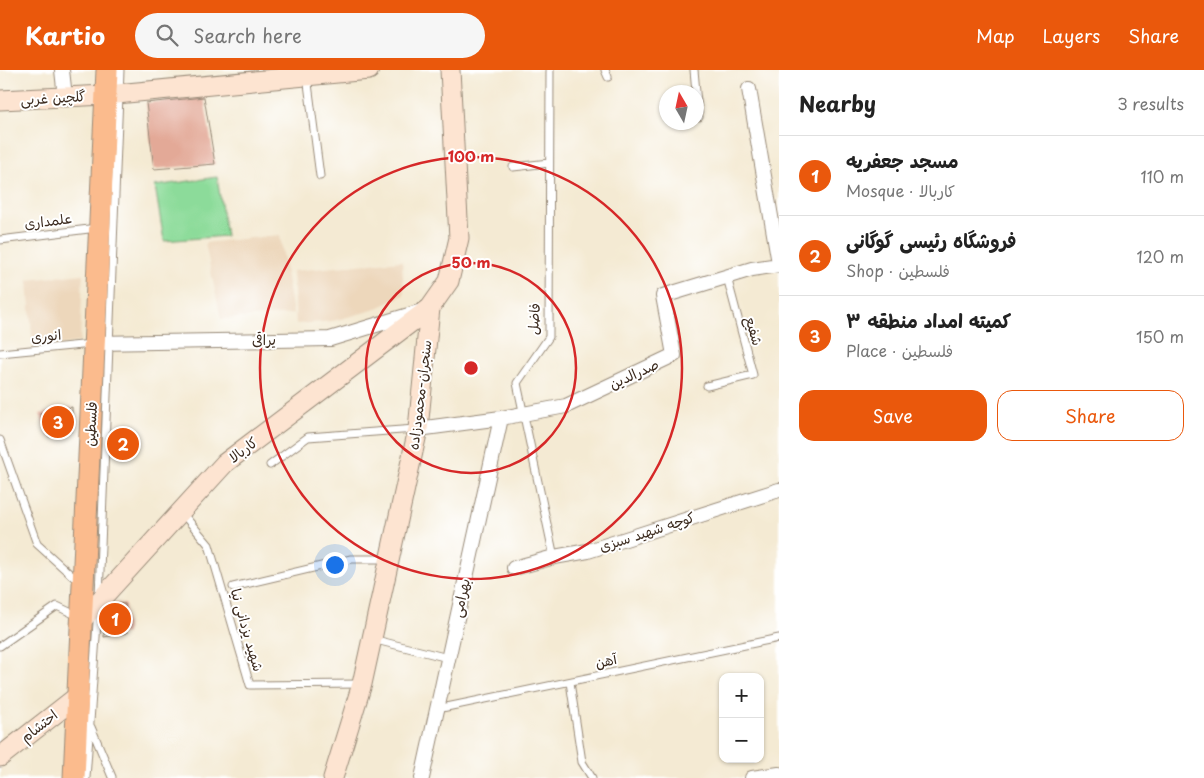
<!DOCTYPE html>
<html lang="en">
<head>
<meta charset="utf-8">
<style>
	body { margin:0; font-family:"Playpen Sans","Playpen Sans Arabic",sans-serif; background:#f6f6f6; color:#222 }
	.controls { position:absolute; right:15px; bottom:15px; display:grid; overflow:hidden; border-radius:10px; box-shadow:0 1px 4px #0004 }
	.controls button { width:45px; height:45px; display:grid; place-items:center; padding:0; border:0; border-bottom:1px solid #e0e0e0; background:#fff; color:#222; font:25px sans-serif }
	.compass { position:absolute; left:659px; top:15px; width:45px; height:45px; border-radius:50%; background:#fff; box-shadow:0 1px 4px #0004; rotate:351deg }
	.you { position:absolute; left:334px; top:494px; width:18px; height:18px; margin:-12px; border:4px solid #fff; border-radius:50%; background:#1a73e8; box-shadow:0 0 0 8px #1a73e833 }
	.badge { display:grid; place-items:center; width:32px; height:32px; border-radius:50%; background:#ea580c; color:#fff; font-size:16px; font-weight:700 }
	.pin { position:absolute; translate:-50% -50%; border:2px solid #fff; box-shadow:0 1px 5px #0006 }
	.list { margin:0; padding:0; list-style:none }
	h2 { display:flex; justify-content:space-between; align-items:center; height:65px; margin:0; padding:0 20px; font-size:21px }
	h2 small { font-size:16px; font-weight:400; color:#767676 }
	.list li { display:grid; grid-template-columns:32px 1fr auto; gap:15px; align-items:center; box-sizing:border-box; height:80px; padding:0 20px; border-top:1px solid #e0e0e0 }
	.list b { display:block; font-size:19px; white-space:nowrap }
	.list p { margin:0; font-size:16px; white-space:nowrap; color:#767676 }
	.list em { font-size:16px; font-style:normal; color:#767676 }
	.actions { display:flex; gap:10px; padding:15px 20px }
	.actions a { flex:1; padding:11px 0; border:1px solid #ea580c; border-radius:15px; text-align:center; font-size:18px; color:#ea580c }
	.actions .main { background:#ea580c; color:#fff }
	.icon { flex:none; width:28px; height:28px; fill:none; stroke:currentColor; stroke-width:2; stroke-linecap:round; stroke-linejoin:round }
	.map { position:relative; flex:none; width:779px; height:708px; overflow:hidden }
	header { display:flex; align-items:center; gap:30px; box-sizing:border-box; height:70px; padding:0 25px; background:#ea580c; color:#fff }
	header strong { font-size:24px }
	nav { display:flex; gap:28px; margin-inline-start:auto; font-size:18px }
	.search { width:350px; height:45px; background:#f6f6f6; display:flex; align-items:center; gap:12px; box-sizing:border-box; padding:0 18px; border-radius:28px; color:#767676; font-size:19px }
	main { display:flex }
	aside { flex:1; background:#fff }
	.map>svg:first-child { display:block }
	.built { fill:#edd7bb }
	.green { fill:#8cdb9a; stroke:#64825c }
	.building { fill:#e3a997 }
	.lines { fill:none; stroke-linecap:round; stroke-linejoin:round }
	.lane-casing { stroke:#988a78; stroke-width:9 }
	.street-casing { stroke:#988a78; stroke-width:16 }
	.secondary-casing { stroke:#988a78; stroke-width:21 }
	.primary-casing { stroke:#988a78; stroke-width:23 }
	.lane { stroke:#fff; stroke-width:7 }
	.street { stroke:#fff; stroke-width:14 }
	.secondary { stroke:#fde4d1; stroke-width:19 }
	.primary { stroke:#fbbb8d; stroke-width:21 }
	.ring { fill:none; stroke:#d62828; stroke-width:2.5 }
	.labels { text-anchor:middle; stroke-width:4; stroke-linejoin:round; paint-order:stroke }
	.street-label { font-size:14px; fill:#3b2a1e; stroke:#fff }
	.centre { fill:#d62828; stroke:#fff; stroke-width:2.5 }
	.ring-label { font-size:15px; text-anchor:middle; font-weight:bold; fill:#d62828; stroke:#fff; stroke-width:4; stroke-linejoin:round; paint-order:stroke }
</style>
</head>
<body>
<header>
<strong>Kartio</strong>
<div class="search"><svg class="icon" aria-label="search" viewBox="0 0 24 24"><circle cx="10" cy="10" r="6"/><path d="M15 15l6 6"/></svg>Search here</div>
<nav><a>Map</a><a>Layers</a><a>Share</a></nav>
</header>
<main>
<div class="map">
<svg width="779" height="708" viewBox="0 0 779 708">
	<rect width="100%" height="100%" fill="#fff"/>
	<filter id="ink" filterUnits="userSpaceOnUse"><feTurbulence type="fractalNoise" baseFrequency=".02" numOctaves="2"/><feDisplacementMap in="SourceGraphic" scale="10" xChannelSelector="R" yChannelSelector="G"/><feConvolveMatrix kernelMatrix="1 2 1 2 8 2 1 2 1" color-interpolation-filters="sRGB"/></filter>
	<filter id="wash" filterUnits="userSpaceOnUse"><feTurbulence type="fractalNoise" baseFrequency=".0096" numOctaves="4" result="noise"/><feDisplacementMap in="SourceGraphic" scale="20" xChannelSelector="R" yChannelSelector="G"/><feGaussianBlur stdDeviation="1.12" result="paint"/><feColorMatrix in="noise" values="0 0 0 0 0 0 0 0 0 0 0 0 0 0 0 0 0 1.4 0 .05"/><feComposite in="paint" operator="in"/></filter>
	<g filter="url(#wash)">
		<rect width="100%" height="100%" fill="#f4ead3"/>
		<!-- built -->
		<path class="built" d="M280 165 293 244 221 249 205 173Z
			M402 191 404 225 373 240 333 251 296 254 293 201Z
			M83 204 80 272 33 278 28 210Z"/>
		<!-- green -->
		<path class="green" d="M217 107 226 166 164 171 155 116Z"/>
		<g id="blocks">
			<!-- building -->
			<path class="building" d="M204 27 215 94 154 99 146 33Z
				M72 337V361L49 367 40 344Z
				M113 533 125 534 127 563 104 567 105 541Z"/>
		</g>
	</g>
	<g filter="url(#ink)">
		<use href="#blocks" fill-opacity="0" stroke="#988a78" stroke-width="1"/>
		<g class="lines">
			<defs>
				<path id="lane" d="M550 0 549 267 517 313 554 487
					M605 0 608 7
					M694 0 696 22
					M307 6 320 106
					M696 23 699 47
					M513 97 549 93
					M0 170 97 158
					M0 283 92 274
					M707 316 753 305 727 207
					M0 370 37 474 80 513
					M270 395 308 367 415 359
					M182 443 209 475 250 615 362 614
					M233 517 351 489H387
					M99 526 120 0
					M372 569 448 588
					M0 576 57 536 78 546
					M570 612 582 692 592 708
					M437 639 779 568
					M91 657 112 707
					M86 708 98 539"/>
				<path id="street" d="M62 0 65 27
					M749 19 779 193
					M95 273 330 269 422 241
					M418 359 501 348 566 336 674 285 663 226 752 199 779 195
					M514 498 554 487 588 481 779 420
					M422 708 501 348
					M752 708 779 704"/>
				<path id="secondary" d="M0 30 106 25 369 0
					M82 550 225 393 430 238
					M0 687 79 625
					M333 708 362 614 418 359 430 238 449 211 459 168 450 0"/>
				<path id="primary" d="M74 708 107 0"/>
			</defs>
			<!-- lane casing -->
			<use href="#lane" class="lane-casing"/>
			<!-- street casing -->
			<use href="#street" class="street-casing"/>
			<!-- secondary casing -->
			<use href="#secondary" class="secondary-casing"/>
			<!-- primary casing -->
			<use href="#primary" class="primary-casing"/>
			<!-- lane -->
			<use href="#lane" class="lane"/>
			<!-- street -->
			<use href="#street" class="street"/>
			<!-- secondary -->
			<use href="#secondary" class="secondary"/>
			<!-- primary -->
			<use href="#primary" class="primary"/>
		</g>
	</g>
	<!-- distance rings -->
	<g class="ring">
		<circle cx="471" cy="298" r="105"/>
		<circle cx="471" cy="298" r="211"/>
	</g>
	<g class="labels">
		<!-- street labels -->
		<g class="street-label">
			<text transform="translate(53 28) rotate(-3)" y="5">گلچین غربی</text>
			<text transform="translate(48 151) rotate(-7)" y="5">علمداری</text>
			<text transform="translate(534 249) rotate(-86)" y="5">فاضل</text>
			<text transform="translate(754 261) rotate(75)" y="5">شفیع</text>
			<text transform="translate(46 266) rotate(-6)" y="5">انوری</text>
			<text transform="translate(264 270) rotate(-1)" y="5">یراقی</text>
			<text transform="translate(634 304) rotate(-25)" y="5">صدرالدین</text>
			<text transform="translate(420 325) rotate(-83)" y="5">سنجران-محمودزاده</text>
			<text transform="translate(91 354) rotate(-87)" y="5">فلسطین</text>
			<text transform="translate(243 380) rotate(-37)" y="5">کاربالا</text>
			<text transform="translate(647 462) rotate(-18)" y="5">کوچه شهید سبزی</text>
			<text transform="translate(461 528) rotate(-78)" y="5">بهرامی</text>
			<text transform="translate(247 560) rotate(74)" y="5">شهید یزدانی نیا</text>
			<text transform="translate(606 591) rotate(-12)" y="5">آهن</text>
			<text transform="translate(39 656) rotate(-38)" y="5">احتشام</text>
		</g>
	</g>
	<circle cx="471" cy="298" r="8" class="centre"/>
	<g class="ring-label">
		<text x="471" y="92">100 m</text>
		<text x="471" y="198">50 m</text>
	</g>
</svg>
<div class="controls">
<button>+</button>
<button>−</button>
</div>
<svg class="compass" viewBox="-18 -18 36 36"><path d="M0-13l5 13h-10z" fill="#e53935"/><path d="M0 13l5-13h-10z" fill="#767676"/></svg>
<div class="you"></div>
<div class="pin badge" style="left:115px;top:549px">1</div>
<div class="pin badge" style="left:123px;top:374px">2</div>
<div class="pin badge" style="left:58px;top:352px">3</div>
</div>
<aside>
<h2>Nearby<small>3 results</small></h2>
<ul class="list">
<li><span class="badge">1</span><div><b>مسجد جعفریه</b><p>Mosque · کاربالا</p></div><em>110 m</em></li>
<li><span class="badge">2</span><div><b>فروشگاه رئیسی گوگانی</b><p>Shop · فلسطین</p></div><em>120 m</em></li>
<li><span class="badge">3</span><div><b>کمیته امداد منطقه ۳</b><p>Place · فلسطین</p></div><em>150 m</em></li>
</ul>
<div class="actions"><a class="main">Save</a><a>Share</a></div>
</aside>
</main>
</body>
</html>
